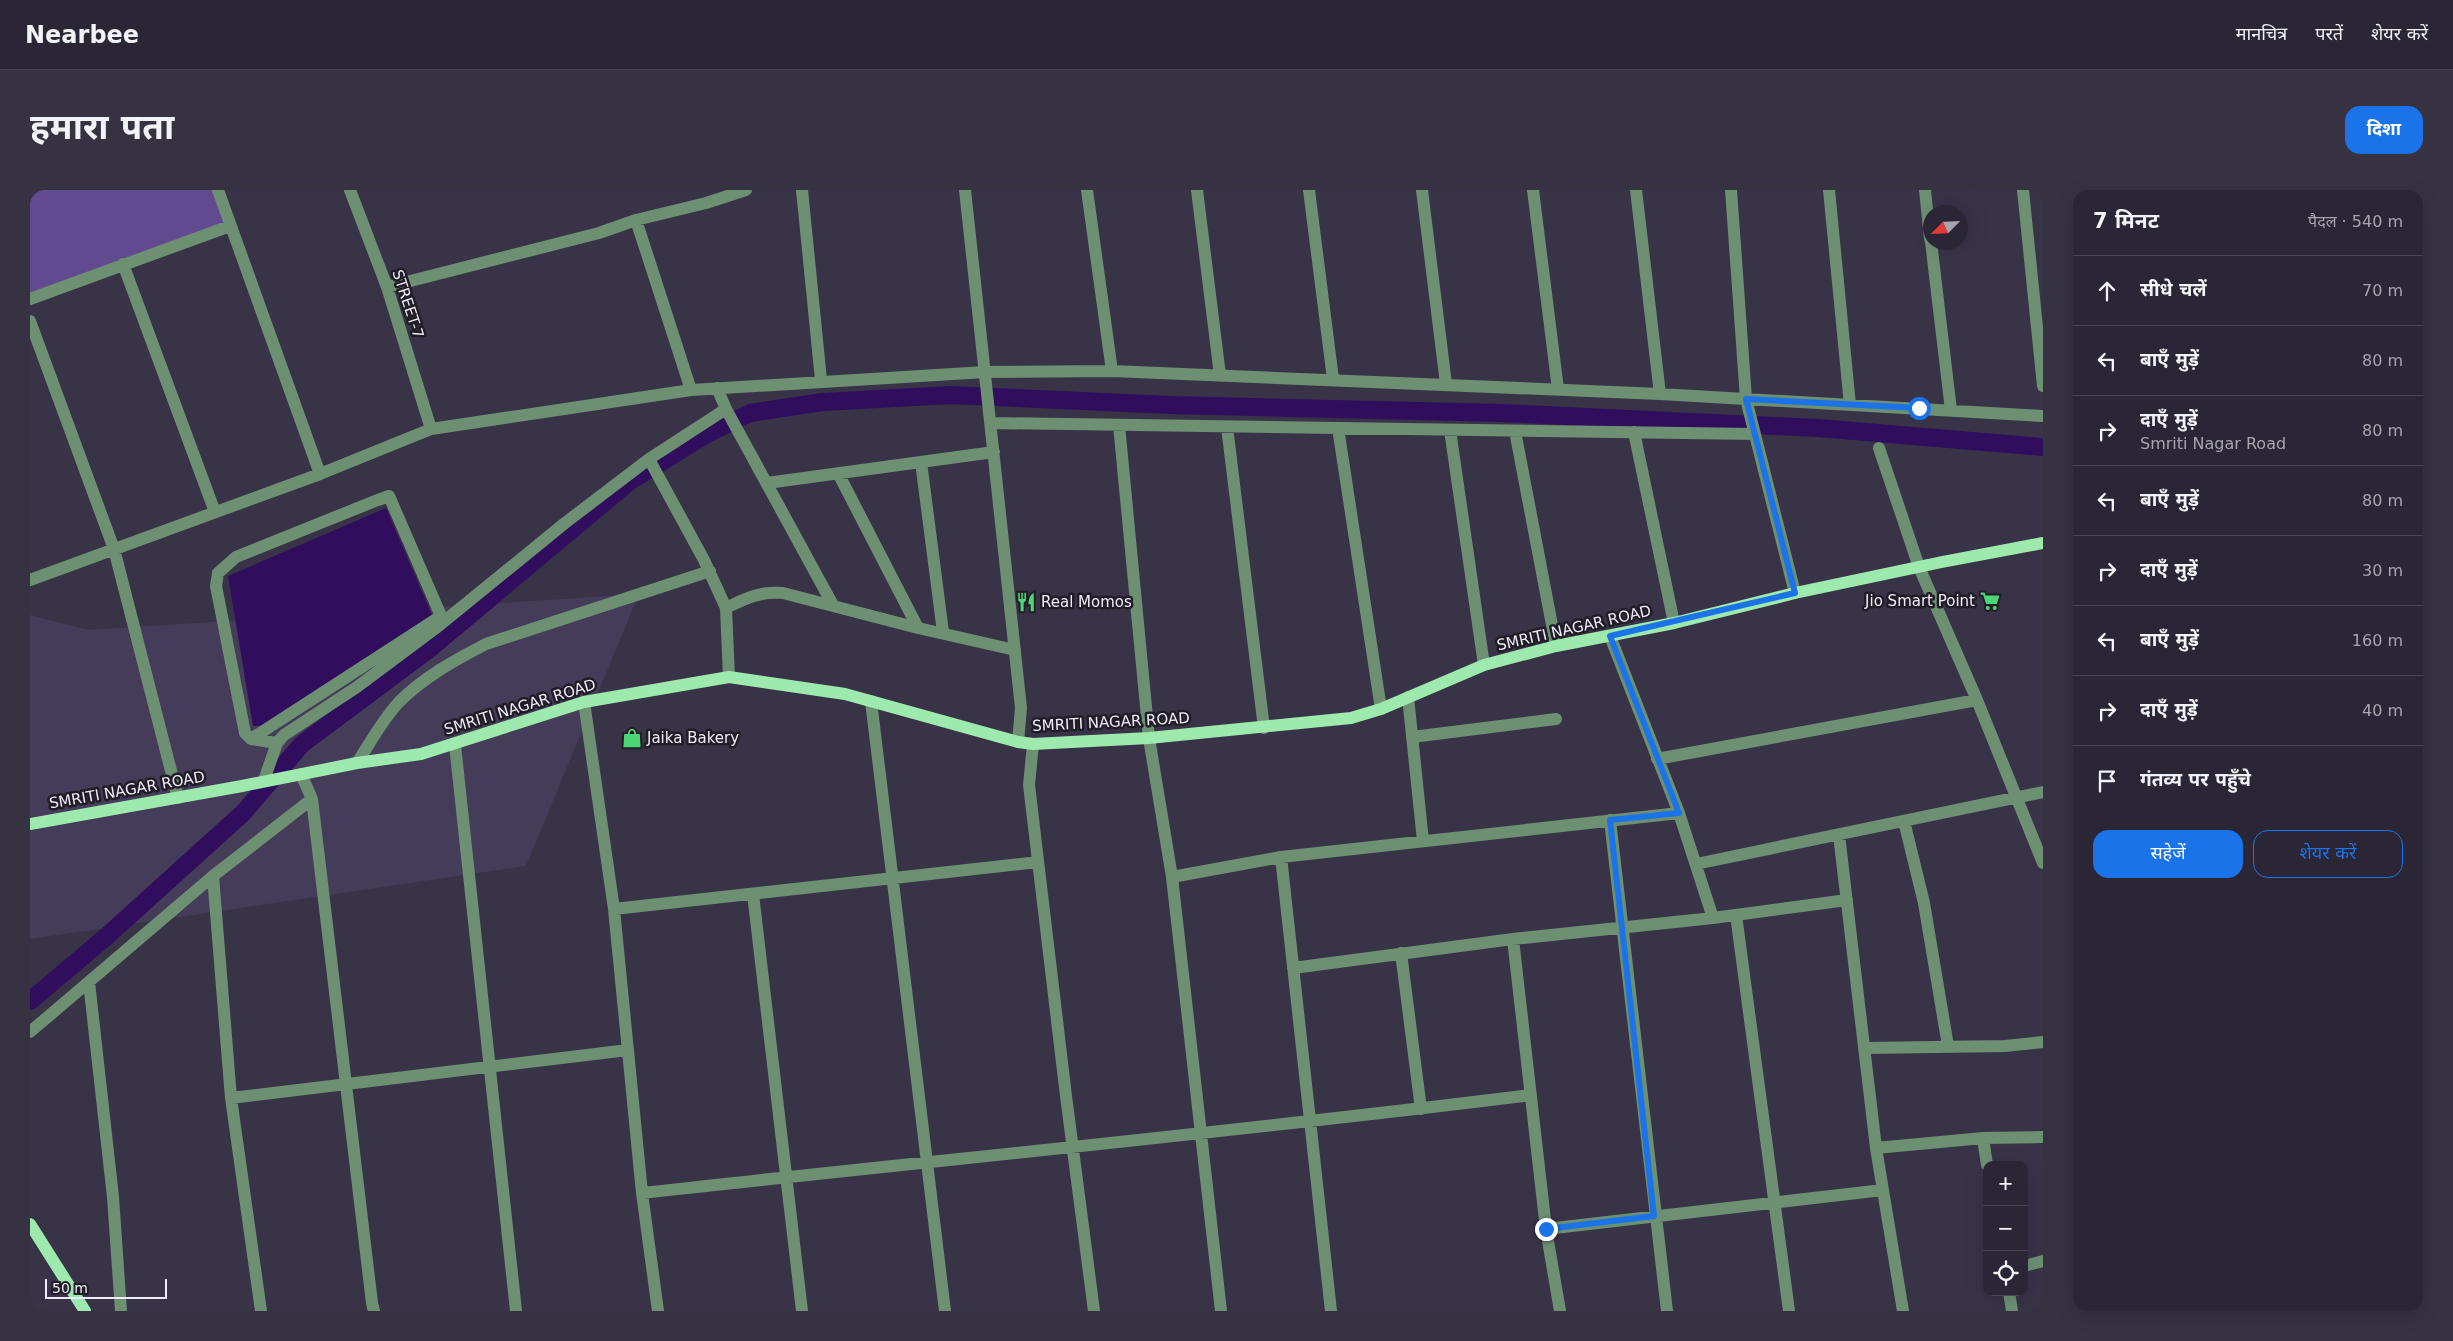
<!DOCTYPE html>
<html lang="hi">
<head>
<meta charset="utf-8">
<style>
	body { margin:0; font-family:"DejaVu Sans","Noto Sans Devanagari",sans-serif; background:#373242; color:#f1f3f6 }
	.controls { position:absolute; right:15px; bottom:15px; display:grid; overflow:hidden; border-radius:10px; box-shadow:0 5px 20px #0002 }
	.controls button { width:45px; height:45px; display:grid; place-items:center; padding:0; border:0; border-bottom:1px solid #474351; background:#2b2636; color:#f1f3f6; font:25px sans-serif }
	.compass { position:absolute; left:1893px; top:15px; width:45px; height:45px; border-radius:50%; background:#2b2636; box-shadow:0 5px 20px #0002; rotate:246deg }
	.scale { position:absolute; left:15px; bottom:12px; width:122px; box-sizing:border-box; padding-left:5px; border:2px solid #efebf9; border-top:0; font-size:14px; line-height:18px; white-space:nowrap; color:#efebf9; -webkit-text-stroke:4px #201d27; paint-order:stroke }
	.stop { position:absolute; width:15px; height:15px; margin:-11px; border:4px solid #1a73e8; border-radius:50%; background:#fff }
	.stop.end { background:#1a73e8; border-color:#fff; box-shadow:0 1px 5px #0008 }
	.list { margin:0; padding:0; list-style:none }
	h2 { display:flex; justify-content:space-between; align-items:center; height:65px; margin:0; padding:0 20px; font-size:21px }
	h2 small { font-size:16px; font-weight:400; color:#a6a5ad }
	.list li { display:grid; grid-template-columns:32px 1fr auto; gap:15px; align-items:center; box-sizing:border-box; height:70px; padding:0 20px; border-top:1px solid #474351 }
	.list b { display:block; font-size:19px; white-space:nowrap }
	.list p { margin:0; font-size:16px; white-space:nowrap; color:#a6a5ad }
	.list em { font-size:16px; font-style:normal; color:#a6a5ad }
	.actions { display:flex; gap:10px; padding:15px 20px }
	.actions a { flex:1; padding:11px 0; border:1px solid #1a73e8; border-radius:15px; text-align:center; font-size:18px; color:#1a73e8 }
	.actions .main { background:#1a73e8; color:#fff }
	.icon { flex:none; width:28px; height:28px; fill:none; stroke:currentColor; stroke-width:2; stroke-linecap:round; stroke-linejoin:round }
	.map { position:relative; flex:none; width:2013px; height:1121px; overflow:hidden; border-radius:15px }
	header { display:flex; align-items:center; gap:30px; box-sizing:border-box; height:70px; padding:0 25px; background:#2b2636; border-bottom:1px solid #474351 }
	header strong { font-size:24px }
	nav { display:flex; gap:28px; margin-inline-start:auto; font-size:18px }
	.intro { display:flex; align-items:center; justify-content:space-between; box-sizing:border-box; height:120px; padding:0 30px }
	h1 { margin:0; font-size:35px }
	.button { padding:12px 22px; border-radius:15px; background:#1a73e8; color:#fff; font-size:18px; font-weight:700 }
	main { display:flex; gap:30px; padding:0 30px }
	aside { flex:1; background:#2b2636; border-radius:15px; box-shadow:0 5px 20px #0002 }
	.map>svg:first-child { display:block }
	.built { fill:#443c58 }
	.green { fill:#614a8f }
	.water { fill:#310d5e }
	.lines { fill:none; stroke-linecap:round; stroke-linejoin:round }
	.canal { stroke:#310d5e; stroke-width:18 }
	.minor { stroke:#6d9073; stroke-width:12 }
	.major { stroke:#9ee9ad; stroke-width:12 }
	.route { stroke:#1a73e8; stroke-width:6 }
	.labels { text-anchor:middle; stroke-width:5; stroke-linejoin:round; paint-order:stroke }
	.street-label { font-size:15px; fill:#efebf9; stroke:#201d27 }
	.poi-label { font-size:15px; fill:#efebf9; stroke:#201d27; text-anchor:start }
</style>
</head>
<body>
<header>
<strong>Nearbee</strong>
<nav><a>मानचित्र</a><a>परतें</a><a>शेयर करें</a></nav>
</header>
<div class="intro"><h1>हमारा पता</h1><a class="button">दिशा</a></div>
<main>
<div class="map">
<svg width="2013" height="1121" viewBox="0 0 2013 1121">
	<rect width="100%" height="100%" fill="#393348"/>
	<!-- built -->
	<path class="built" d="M609 404 496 676 0 749V425L59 440Z"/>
	<!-- green -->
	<path class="green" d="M0 0H187L200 36 0 109Z"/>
	<!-- water -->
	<path class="water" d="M356 318 402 425 232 536H223L198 386Z"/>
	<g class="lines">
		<!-- canal -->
		<path class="canal" d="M0 811 77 746 213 623 272 554 398 460 600 291 675 245 720 223 793 212 921 205 1141 215 1473 223 1788 238 2013 257"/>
		<!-- minor -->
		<path class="minor" d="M188 0 290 284
			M320 0 357 97 401 239
			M772 0 791 190
			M935 0 991 518 988 552
			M1057 0 1082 181
			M1167 0 1190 185
			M1279 0 1303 189
			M1392 0 1416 194
			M1503 0 1528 199
			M1606 0 1630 204
			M1701 0 1716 209 1765 403
			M1799 0 1820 215
			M1895 0 1900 49
			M1993 0 2013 196
			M606 30 661 200
			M1901 52 1921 220
			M93 74 185 322
			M357 97 569 43 606 30 676 13 716 0
			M0 109 200 36
			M0 131 84 359 148 608
			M687 198 696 219 803 415
			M961 233 1725 244
			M1089 235 1119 548 1142 687 1191 1121
			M1197 237 1234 538
			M1308 238 1351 519
			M1420 240 1454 475
			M1485 241 1526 456
			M1604 242 1644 433
			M1849 258 1889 377 1947 510 2013 673
			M619 269 674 370 696 418 699 487
			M891 272 913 442
			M808 283 888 438
			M737 293 964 262
			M0 390 290 284 401 239 661 200 955 182 1082 181 1630 204 2013 226
			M696 418C716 408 731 401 753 403L888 438 985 460
			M1580 446 1649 623 1683 728
			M1378 507 1393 651
			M841 511 915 1121
			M554 512 584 719 612 1003 628 1121
			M1382 547 1526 529
			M221 549 411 426 359 306 348 310
			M247 553 221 549 215 543 186 396 188 383 206 367 350 309
			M1003 554 999 595 1036 906 1064 1121
			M425 555 486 1121
			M1627 569 1947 510
			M327 573C340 553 353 529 369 512 394 487 425 470 456 454L680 381
			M271 584 282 609 342 1113 344 1121
			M234 590 247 553 254 545 327 497 406 438 535 333 619 269 696 219
			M1580 630 1637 1121
			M1874 631 1894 713 1918 856
			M1809 645 1846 958 1873 1121
			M1251 667 1301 1121
			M1666 674 2013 602
			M183 686 201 908 231 1121
			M1142 687 1251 667 1649 623
			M723 704 772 1121
			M584 719 1008 672
			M1706 725 1759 1121
			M1483 749 1516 1039 1530 1121
			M1371 763 1391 919
			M1263 778 1483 749 1683 728 1817 710
			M59 792 83 1007 91 1121
			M0 842 183 686 282 609
			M1835 858 1975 856 2013 852
			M201 908 598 860
			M1953 948 1957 975
			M1846 958 1953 948 2013 947
			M612 1003C908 970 1205 942 1501 905
			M1516 1039 1853 1000
			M1994 1076 2013 1071
			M1979 1102 1982 1121"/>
		<!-- major -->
		<path class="major" d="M0 634 212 596 327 573 391 564 554 512 699 487 815 504 988 552 1003 554 1119 548 1321 528 1351 519 1454 475 1526 456 1644 433 1765 403 1912 372 2013 353
			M0 1034 55 1121"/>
	</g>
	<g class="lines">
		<!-- route -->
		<path class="route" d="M1516 1039 1624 1026 1580 630 1649 623 1580 446 1765 403 1716 209 1889 218"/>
	</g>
	<!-- icons -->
	<defs>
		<symbol id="supermarket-bare" viewBox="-9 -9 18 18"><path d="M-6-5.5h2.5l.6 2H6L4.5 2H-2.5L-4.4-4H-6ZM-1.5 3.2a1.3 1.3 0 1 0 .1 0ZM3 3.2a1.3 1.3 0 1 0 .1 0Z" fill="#4dd676" stroke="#201d27" stroke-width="2.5" paint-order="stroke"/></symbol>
		<symbol id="restaurant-bare" viewBox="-9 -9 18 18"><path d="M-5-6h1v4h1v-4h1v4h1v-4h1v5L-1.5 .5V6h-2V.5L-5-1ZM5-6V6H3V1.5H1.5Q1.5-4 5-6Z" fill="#4dd676" stroke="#201d27" stroke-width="2.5" paint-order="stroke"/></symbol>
		<symbol id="shop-bare" viewBox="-9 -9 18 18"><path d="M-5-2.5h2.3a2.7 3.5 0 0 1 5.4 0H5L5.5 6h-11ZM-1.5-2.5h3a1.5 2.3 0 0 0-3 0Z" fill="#4dd676" stroke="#201d27" stroke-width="2.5" paint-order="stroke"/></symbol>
	</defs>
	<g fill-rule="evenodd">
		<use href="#supermarket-bare" x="1946" y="397" width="28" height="28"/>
		<use href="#restaurant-bare" x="982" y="398" width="28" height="28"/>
		<use href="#shop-bare" x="588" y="534" width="28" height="28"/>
	</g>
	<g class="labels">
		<!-- street labels -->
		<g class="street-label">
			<text transform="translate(378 114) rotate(72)" y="5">STREET-7</text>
			<text transform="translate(1544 438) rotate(-13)" y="5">SMRITI NAGAR ROAD</text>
			<text transform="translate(490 517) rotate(-17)" y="5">SMRITI NAGAR ROAD</text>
			<text transform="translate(1081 532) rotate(-3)" y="5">SMRITI NAGAR ROAD</text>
			<text transform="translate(97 600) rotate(-10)" y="5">SMRITI NAGAR ROAD</text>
		</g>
		<!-- poi labels -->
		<g class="poi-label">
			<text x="1945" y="416" text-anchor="end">Jio Smart Point</text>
			<text x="1011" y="417">Real Momos</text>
			<text x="617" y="553">Jaika Bakery</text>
		</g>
	</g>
</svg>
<div class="controls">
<button>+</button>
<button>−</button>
<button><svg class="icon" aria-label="locate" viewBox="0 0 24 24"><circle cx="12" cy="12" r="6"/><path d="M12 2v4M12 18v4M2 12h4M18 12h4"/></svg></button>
</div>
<svg class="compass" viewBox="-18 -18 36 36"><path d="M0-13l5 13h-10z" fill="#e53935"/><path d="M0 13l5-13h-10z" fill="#a6a5ad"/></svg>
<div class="scale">50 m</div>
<div class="stop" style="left:1889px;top:218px"></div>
<div class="stop end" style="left:1516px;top:1039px"></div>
</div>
<aside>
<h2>7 मिनट<small>पैदल · 540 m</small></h2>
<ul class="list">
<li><svg class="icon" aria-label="ahead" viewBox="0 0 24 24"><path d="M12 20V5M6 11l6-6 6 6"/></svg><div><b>सीधे चलें</b></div><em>70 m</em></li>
<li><svg class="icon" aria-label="left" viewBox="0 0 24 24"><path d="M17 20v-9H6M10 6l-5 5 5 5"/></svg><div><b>बाएँ मुड़ें</b></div><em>80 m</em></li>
<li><svg class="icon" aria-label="right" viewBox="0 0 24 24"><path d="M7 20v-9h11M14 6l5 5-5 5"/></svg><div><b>दाएँ मुड़ें</b><p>Smriti Nagar Road</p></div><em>80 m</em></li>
<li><svg class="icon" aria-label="left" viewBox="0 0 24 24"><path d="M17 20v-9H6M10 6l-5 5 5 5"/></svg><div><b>बाएँ मुड़ें</b></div><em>80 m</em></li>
<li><svg class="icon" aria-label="right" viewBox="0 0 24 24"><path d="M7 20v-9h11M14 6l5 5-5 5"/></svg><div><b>दाएँ मुड़ें</b></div><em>30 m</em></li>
<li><svg class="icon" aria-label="left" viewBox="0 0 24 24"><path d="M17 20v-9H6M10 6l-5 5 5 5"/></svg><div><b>बाएँ मुड़ें</b></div><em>160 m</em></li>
<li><svg class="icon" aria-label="right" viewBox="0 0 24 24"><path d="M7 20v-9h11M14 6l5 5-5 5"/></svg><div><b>दाएँ मुड़ें</b></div><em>40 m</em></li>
<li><svg class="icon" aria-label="arrive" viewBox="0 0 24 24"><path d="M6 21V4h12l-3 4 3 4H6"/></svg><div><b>गंतव्य पर पहुँचे</b></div></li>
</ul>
<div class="actions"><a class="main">सहेजें</a><a>शेयर करें</a></div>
</aside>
</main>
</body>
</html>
